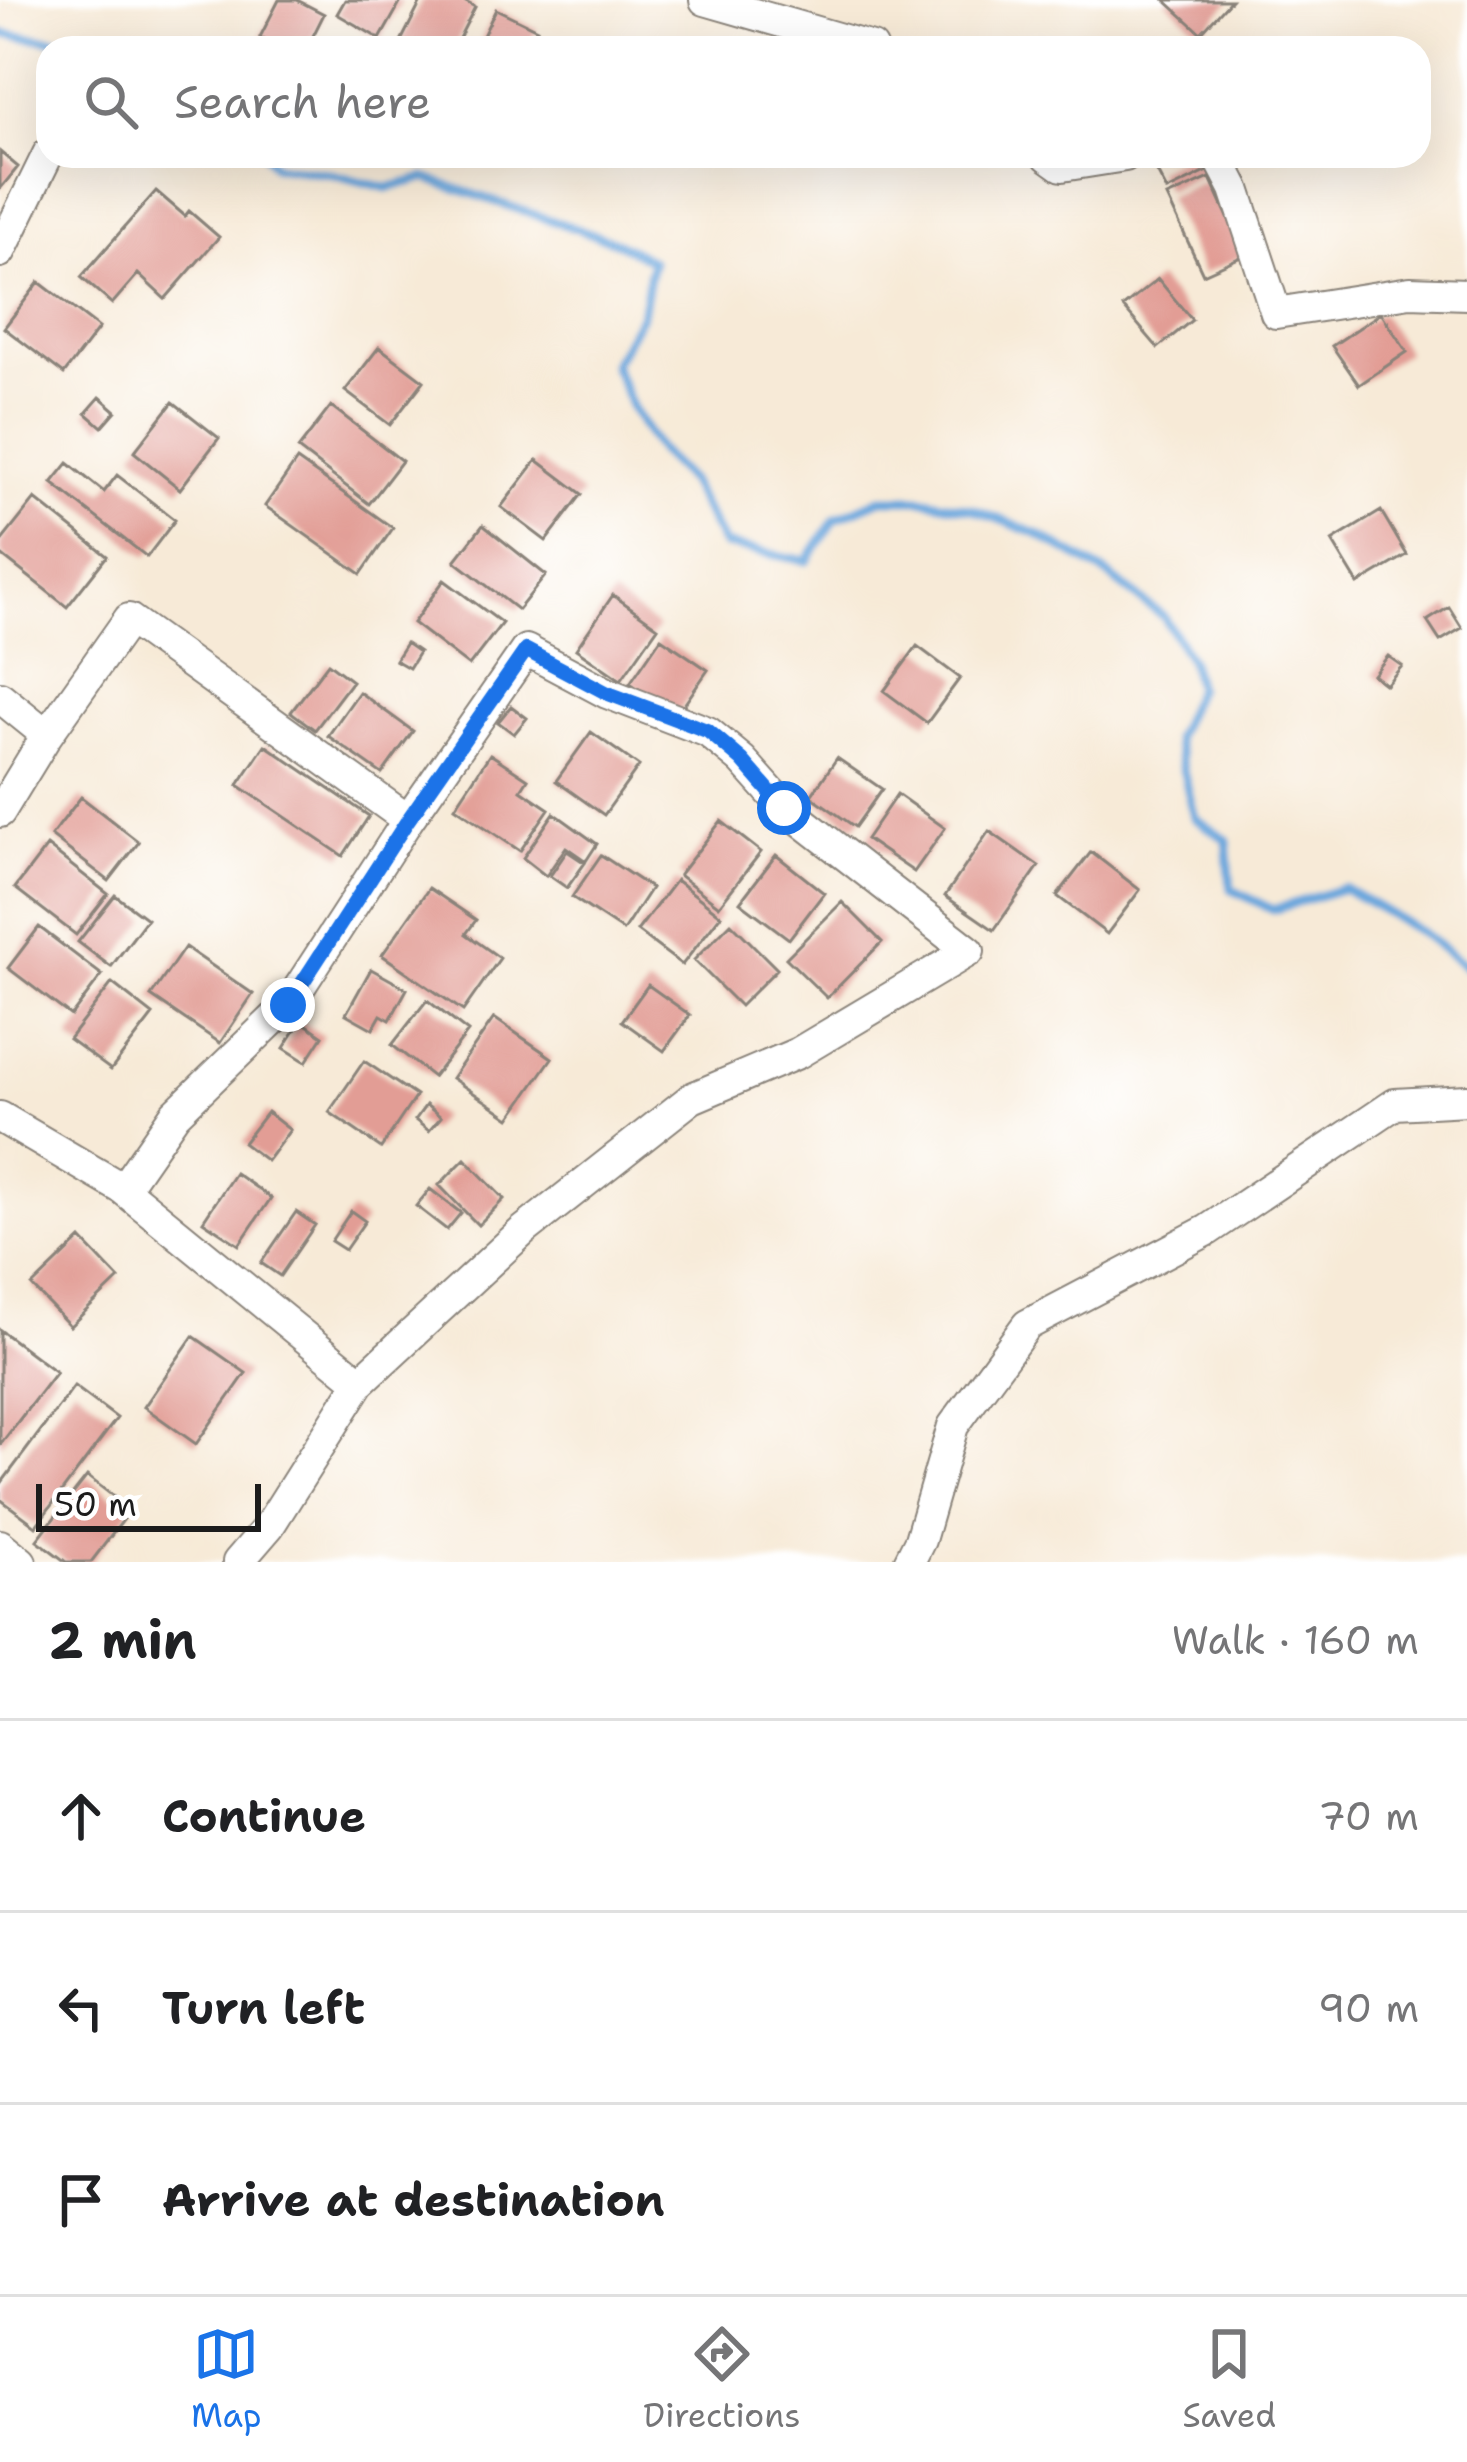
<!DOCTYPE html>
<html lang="en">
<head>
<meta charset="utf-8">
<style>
	body { margin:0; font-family:"Shantell Sans",sans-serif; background:#f6f6f6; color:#202124 }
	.scale { position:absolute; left:36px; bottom:30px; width:225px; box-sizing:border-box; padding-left:12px; border:6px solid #1c1c1c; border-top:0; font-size:33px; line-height:42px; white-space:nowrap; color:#1c1c1c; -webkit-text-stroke:9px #fff; paint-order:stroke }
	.stop { position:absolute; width:36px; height:36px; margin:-27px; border:9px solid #1a73e8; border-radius:50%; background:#fff }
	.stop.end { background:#1a73e8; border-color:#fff; box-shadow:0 3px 12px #0008 }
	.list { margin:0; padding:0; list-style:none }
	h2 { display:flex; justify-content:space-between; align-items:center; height:156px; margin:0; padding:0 48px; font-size:51px }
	h2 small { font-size:39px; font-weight:400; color:#757577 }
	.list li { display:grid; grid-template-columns:78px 1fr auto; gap:36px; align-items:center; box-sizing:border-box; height:192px; padding:0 48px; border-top:3px solid #e0e0e0 }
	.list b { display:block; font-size:45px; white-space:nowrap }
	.list em { font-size:39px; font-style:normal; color:#757577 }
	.icon { flex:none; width:66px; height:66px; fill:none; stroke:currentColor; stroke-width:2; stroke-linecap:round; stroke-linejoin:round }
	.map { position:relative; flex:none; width:1467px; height:1562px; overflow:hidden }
	.search { position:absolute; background:#fff; box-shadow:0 12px 48px #0002; left:36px; right:36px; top:36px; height:132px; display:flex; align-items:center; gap:30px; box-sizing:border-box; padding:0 42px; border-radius:36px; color:#757577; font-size:45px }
	.sheet { height:732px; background:#fff }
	nav { display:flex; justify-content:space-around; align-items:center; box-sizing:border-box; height:168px; border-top:3px solid #e0e0e0; background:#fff; font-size:33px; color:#757577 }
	nav a { display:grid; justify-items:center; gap:6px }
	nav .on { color:#1a73e8 }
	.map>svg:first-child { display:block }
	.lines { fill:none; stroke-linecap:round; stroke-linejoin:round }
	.stream { stroke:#6ca7dd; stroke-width:9 }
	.building { fill:#e29d95 }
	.street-casing { stroke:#8a837a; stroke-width:34 }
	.street { stroke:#fff; stroke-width:30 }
	.route { stroke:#1a73e8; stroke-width:15 }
</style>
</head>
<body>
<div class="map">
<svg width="1467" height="1562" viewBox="0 0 1467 1562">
	<rect width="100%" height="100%" fill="#fff"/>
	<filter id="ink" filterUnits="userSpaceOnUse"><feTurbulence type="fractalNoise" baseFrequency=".00833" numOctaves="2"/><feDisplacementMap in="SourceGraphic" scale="24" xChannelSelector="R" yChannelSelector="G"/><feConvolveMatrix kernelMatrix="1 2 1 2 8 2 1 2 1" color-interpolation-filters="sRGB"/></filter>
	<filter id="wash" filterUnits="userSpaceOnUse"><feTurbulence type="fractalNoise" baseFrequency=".004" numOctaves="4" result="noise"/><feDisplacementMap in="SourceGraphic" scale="48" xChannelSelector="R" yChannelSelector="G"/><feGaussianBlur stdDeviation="2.7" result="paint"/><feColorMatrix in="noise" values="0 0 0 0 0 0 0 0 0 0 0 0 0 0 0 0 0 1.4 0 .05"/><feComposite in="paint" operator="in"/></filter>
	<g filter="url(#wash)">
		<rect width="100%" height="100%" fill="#f7ead7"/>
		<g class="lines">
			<!-- stream -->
			<path class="stream" d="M0 33C34 41 66 37 101 48
				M266 156 274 166 328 173 387 188 425 178 616 242 652 261 642 314 613 364 633 410 659 451 689 481 724 545 807 561 835 519 881 499H921L973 509 1037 534 1104 572 1164 617 1190 660 1197 688 1175 738 1195 818 1227 840 1231 889 1273 910 1344 888 1422 933 1467 968"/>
		</g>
		<g id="blocks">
			<!-- building -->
			<path class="building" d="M279 0H297L324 14 307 48H283L260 37Z
				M345 0H402L380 39 337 14Z
				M422 0H462L475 7 454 48H410L400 43Z
				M1165 0H1231L1201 33Z
				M496 9 537 29 528 48H487L479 44Z
				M0 152 18 167 0 189Z
				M1185 156H1200L1208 171 1167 191 1156 170Z
				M1210 178 1245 255 1203 274 1167 197Z
				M156 191 185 216 189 211 219 237 165 299 138 274 112 304 81 277Z
				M1158 279 1192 320 1158 348 1123 307Z
				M39 282 99 328 64 374 4 328Z
				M1381 313 1407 352 1359 385 1332 346Z
				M379 347 424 381 390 425 345 391Z
				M100 397 116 411 102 427 86 413Z
				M173 402 219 438 180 489 134 452Z
				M331 406 402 461 369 504 298 449Z
				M297 460 393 528 361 574 265 506Z
				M537 460 582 494 546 541 501 507Z
				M68 463 104 492 117 475 175 520 147 557 52 483Z
				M35 499 107 556 67 607 0 554V543Z
				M1381 511 1407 555 1358 584 1332 541Z
				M483 525 546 575 518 610 455 561Z
				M444 580 502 623 469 666 413 623Z
				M613 595 658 627 621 680 576 649Z
				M1449 607 1462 628 1440 641 1427 621Z
				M661 638 708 670 677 715 630 683Z
				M406 643 419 652 409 668 395 660Z
				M917 646 960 678 927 723 884 691Z
				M1388 656 1402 666 1386 685 1373 675Z
				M328 663 352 681 315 730 291 712Z
				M359 692 413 731 382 774 328 736Z
				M511 706 527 718 514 734 498 722Z
				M591 732 639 766 604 815 556 781Z
				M265 745 369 816 343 856 238 785Z
				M490 754 528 779 521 790 549 809 520 851 455 807Z
				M837 758 882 789 855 827 811 796Z
				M897 794 945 828 914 872 866 839Z
				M81 797 139 842 109 881 51 836Z
				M554 813 597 844 586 861 566 847 546 876 523 858Z
				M721 821 761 852 719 906 679 875Z
				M989 831 1039 866 994 930 945 896Z
				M47 846 108 894 76 935 15 888Z
				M567 851 585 863 567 888 550 876Z
				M1091 852 1140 890 1107 934 1057 896Z
				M601 855 651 888 623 931 572 897Z
				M776 855 824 893 789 939 740 902Z
				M676 880 721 915 682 965 637 931Z
				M429 888 476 920 466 934 500 958 463 1011 382 955Z
				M115 895 147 919 111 967 78 942Z
				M842 902 882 942 827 998 786 958Z
				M731 923 777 969 740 1006 694 960Z
				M39 927 102 975 71 1016 8 968Z
				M185 947 253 994 220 1043 151 996Z
				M371 969 407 989 390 1020 381 1015 373 1029 346 1014Z
				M112 983 153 1015 111 1070 69 1039Z
				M648 985 690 1015 664 1051 622 1021Z
				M427 1000 468 1032 433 1077 392 1045Z
				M494 1018 552 1058 510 1118 452 1078Z
				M301 1021 323 1036 306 1062 284 1048Z
				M364 1061 416 1096 381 1148 329 1112Z
				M426 1105 441 1117 429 1131 415 1120Z
				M267 1112 290 1130 267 1161 243 1143Z
				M465 1159 504 1199 478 1225 439 1185Z
				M235 1173 271 1198 239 1245 203 1221Z
				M430 1189 461 1213 447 1230 416 1206Z
				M351 1211 365 1221 345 1250 331 1241Z
				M296 1212 315 1225 280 1276 261 1263Z
				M81 1239 119 1279 70 1326 32 1286Z
				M0 1330 56 1372 0 1445Z
				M193 1336 246 1373 196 1444 144 1407Z
				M74 1386 117 1418 36 1526 0 1499V1485Z
				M87 1476 131 1510 91 1562H66L37 1540Z"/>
		</g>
	</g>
	<g filter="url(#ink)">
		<use href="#blocks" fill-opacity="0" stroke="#8a837a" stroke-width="3"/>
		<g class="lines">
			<defs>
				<path id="street" d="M705 0 872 48
					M1048 156 1062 166 1125 156
					M1218 156 1235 189 1276 313 1410 292 1467 294
					M0 252 48 154
					M0 697 47 735
					M0 812 47 735 129 619 408 820
					M0 1117 123 1189 360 1382
					M123 1189 175 1114 288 1005 408 820 526 650 607 693 708 732 742 760 785 808 969 951 798 1053 692 1098 523 1231 360 1382 269 1526 238 1562
					M0 1545 21 1562
					M909 1562 920 1540 953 1426 1027 1325 1208 1230 1395 1104 1467 1100"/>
			</defs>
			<!-- street casing -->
			<use href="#street" class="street-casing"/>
			<!-- street -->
			<use href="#street" class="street"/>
		</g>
	</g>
	<g class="lines" filter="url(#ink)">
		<!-- route -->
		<path class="route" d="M288 1005 408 820 526 650 607 693 708 731 742 760 784 808"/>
	</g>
</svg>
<div class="scale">50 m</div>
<div class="stop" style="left:784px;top:808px"></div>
<div class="stop end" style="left:288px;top:1005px"></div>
<div class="search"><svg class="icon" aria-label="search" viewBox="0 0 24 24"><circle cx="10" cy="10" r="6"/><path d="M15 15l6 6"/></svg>Search here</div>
</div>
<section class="sheet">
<h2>2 min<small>Walk · 160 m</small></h2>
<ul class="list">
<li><svg class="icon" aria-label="ahead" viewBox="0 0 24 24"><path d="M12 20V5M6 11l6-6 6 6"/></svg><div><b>Continue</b></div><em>70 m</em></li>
<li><svg class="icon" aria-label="left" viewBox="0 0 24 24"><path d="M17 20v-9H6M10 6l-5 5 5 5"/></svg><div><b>Turn left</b></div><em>90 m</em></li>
<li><svg class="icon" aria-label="arrive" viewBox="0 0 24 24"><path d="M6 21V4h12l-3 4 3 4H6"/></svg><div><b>Arrive at destination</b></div></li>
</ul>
</section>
<nav>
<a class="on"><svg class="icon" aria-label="map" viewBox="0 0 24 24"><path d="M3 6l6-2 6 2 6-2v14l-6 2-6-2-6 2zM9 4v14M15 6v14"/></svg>Map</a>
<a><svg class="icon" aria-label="directions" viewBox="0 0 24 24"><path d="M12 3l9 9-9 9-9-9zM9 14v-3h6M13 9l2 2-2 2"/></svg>Directions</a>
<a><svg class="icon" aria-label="saved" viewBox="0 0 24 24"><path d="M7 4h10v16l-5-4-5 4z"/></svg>Saved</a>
</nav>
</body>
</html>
